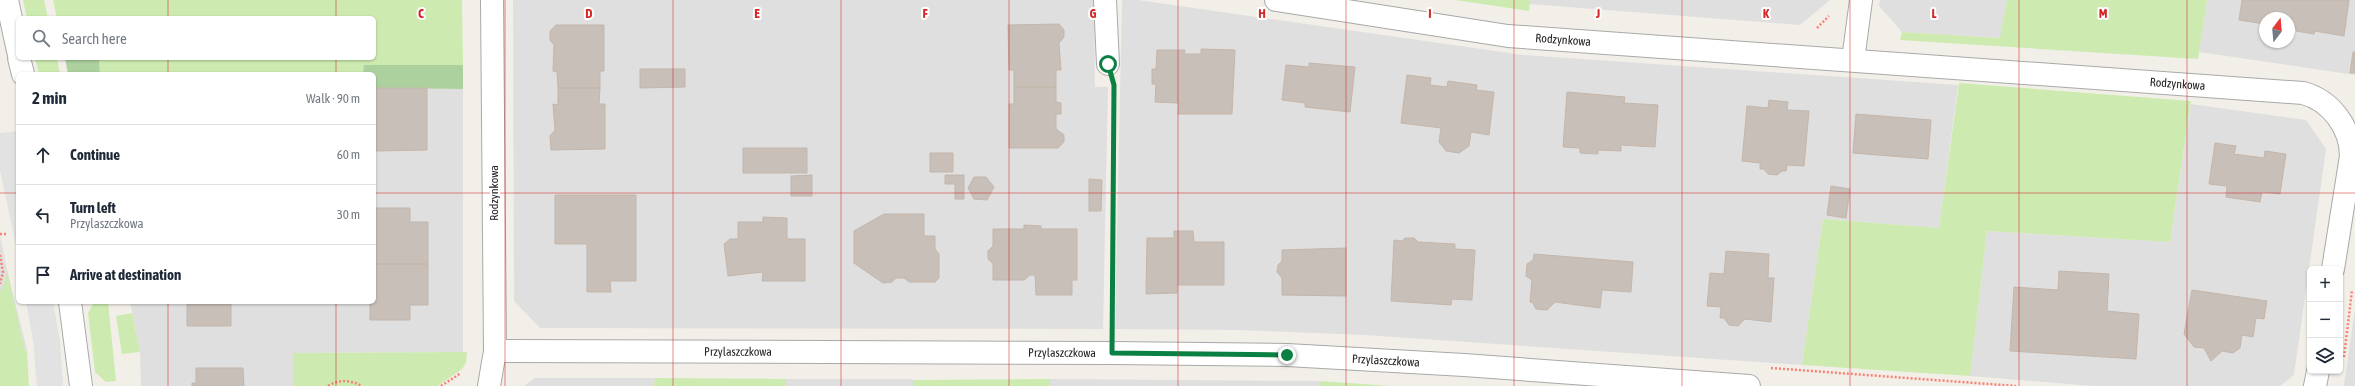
<!DOCTYPE html>
<html lang="en">
<head>
<meta charset="utf-8">
<style>
	body { margin:0; font-family:"Asap Condensed",sans-serif; background:#f2f2f3; color:#1f2937 }
	.controls { position:absolute; right:12px; bottom:12px; display:grid; overflow:hidden; border-radius:6px; box-shadow:0 1px 3px #0004 }
	.controls button { width:36px; height:36px; display:grid; place-items:center; padding:0; border:0; border-bottom:1px solid #e0e1e3; background:#fff; color:#1f2937; font:20px sans-serif }
	.compass { position:absolute; left:2259px; top:12px; width:36px; height:36px; border-radius:50%; background:#fff; box-shadow:0 1px 3px #0004; rotate:16deg }
	.stop { position:absolute; width:12px; height:12px; margin:-9px; border:3px solid #0b8043; border-radius:50%; background:#fff }
	.stop.end { background:#0b8043; border-color:#fff; box-shadow:0 1px 4px #0008 }
	.list { margin:0; padding:0; list-style:none }
	h2 { display:flex; justify-content:space-between; align-items:center; height:52px; margin:0; padding:0 16px; font-size:17px }
	h2 small { font-size:13px; font-weight:400; color:#747a83 }
	.list li { display:grid; grid-template-columns:26px 1fr auto; gap:12px; align-items:center; box-sizing:border-box; height:60px; padding:0 16px; border-top:1px solid #e0e1e3 }
	.list b { display:block; font-size:15px; white-space:nowrap }
	.list p { margin:0; font-size:13px; white-space:nowrap; color:#747a83 }
	.list em { font-size:13px; font-style:normal; color:#747a83 }
	.icon { flex:none; width:22px; height:22px; fill:none; stroke:currentColor; stroke-width:2; stroke-linecap:round; stroke-linejoin:round }
	.map { position:relative; flex:none; width:2355px; height:386px; overflow:hidden }
	.search { position:absolute; background:#fff; box-shadow:0 1px 3px #0004; left:16px; top:16px; width:360px; height:44px; display:flex; align-items:center; gap:10px; box-sizing:border-box; padding:0 14px; border-radius:6px; color:#747a83; font-size:15px }
	.panel { position:absolute; background:#fff; box-shadow:0 1px 3px #0004; left:16px; top:72px; width:360px; height:232px; border-radius:6px }
	.map>svg:first-child { display:block }
	.residential { fill:#e0dfdf; fill-rule:evenodd }
	.grass { fill:#cdebb0 }
	.forest { fill:#add19e }
	.parking { fill:#e2e2e2 }
	.building { fill:#c7bfb8; stroke:#c4b6ab }
	.lines { fill:none; stroke-linecap:round; stroke-linejoin:round }
	.street-casing { stroke:#a9a9a9; stroke-width:24 }
	.path { stroke:#fa8072; stroke-width:2.5; stroke-dasharray:2 2; stroke-linecap:butt }
	.street { stroke:#fff; stroke-width:22 }
	.route { stroke:#0b8043; stroke-width:5 }
	.grid { fill:none; stroke:#d62828; stroke-width:1; stroke-opacity:0.55 }
	.labels { text-anchor:middle; stroke-width:4; stroke-linejoin:round; paint-order:stroke }
	.street-label { font-size:12px; fill:#222; stroke:#fff }
	.grid-label { font-size:13px; text-anchor:middle; font-weight:bold; fill:#d62828; stroke:#fff; stroke-width:4; stroke-linejoin:round; paint-order:stroke }
</style>
</head>
<body>
<div class="map">
<svg width="2355" height="386" viewBox="0 0 2355 386">
	<rect width="100%" height="100%" fill="#f2efe9"/>
	<!-- residential -->
	<path class="residential" d="M65 0H359L66 1Z
		M513 0H1094L1095 87H1108L1103 329 540 328 514 301Z
		M1122 0H1138L1523 55 1958 85 1939 228 1823 219 1802 365 1365 335 1238 330 1115 329Z
		M1530 0H1830L1800 25 1529 4Z
		M1880 0H2007L2001 38 1902 32 1879 6Z
		M2207 0H2355V75L2199 52ZM2265 18H2289V42H2265Z
		M374 88 463 89V352L294 353 293 386H141L140 352 130 302H374Z
		M2191 104 2306 120 2326 149 2294 375 2280 386H2092L1970 376 1987 231 2170 242Z
		M0 235 7 270 27 350H0Z
		M2355 308V386H2345L2344 385Z
		M535 378H655L654 386H524Z
		M786 379H913V386H786Z
		M1050 379 1320 381V386H1050Z"/>
	<!-- grass -->
	<path class="grass" d="M23 0H44L48 18H27Z
		M53 0H462L463 65H365L363 74H100L99 58H374V18H57Z
		M1455 0H1530L1529 11Z
		M2007 0H2207L2198 59 1900 40 1902 32 2000 38Z
		M35 58H57L60 74H39Z
		M1959 83 2191 101 2170 242 1987 231 1970 376 1802 365 1823 219 1939 228Z
		M7 270 25 351 27 350 29 386H0V292L6 280Z
		M94 302H108L116 381 106 382 95 372 88 313Z
		M132 313 140 352 122 354 116 316Z
		M467 352 466 363 462 369 438 386H293V353Z
		M655 378 786 379V386H654Z
		M1050 379V386H913V380Z
		M1320 381 1392 386H1320Z"/>
	<!-- forest -->
	<path class="forest" d="M65 58H99L100 74H68Z
		M364 65H463V89L374 88V74H363Z"/>
	<!-- parking -->
	<path class="parking" d="M18 131V255L0 170V133Z
		M26 302H53L60 341 63 386H37L33 340Z"/>
	<!-- building -->
	<path class="building" d="M2242 0H2349L2344 36 2315 31 2314 34 2296 31 2297 29 2289 27V18H2265V24L2239 20Z
		M1059 24 1064 30V37L1059 43 1061 70H1056V87H1014V70H1009L1008 25Z
		M556 25H604V71H600V88H558L557 72 553 71 554 45 550 40V31Z
		M1201 49 1235 50 1232 114H1178L1179 103 1155 102 1156 84H1152V69H1156L1157 50H1185L1184 54H1201Z
		M2353 52H2355V73H2350Z
		M1309 63 1355 67 1350 112 1305 107V103L1282 100 1286 65 1309 67Z
		M640 69H685V87L640 88Z
		M1407 75 1431 78 1430 85 1447 87 1448 81 1477 85 1476 90 1494 92 1489 135 1471 132 1469 146 1459 153 1446 151 1439 142 1441 128 1401 123Z
		M1014 87H1056V102L1061 103V114H1056V129L1064 135V142L1058 148H1009V104H1014Z
		M374 88H427V150L374 151Z
		M558 88H600L599 104H605V149L551 150 550 136 555 130 553 104 558 105Z
		M1567 92 1625 97 1624 103 1658 105 1655 147 1621 145V151L1598 150V154L1580 153V148L1563 147Z
		M1769 100 1788 102 1787 110 1809 111 1804 166 1787 165 1786 171H1782L1777 175 1768 174 1764 169H1760V163L1742 161 1747 106 1768 108Z
		M1856 114 1931 120 1928 159 1853 153Z
		M2215 143 2236 146 2234 154 2264 158 2265 151 2286 154 2280 194 2262 192 2260 202 2226 197 2227 186 2209 184Z
		M743 148H807V173H743Z
		M930 153H953V172H930Z
		M812 175V196H791V176Z
		M945 175H964V199H955V184H945Z
		M974 177H986L994 187 987 200 974 199 968 188Z
		M1089 179 1102 180 1101 211H1089Z
		M1831 186 1850 189 1846 218 1827 215Z
		M555 195H636V281H610L611 292H587V244H555Z
		M374 208H410V222H428V264H374Z
		M884 214H924V236H935V249L939 254V278L935 282H909L904 278H896L892 282 883 283 854 263V231Z
		M763 217 787 218V239H805V281H762L763 272 728 276 724 244 730 239H738V222H763Z
		M1024 225 1041 226V229H1077V280H1072V295H1036L1035 275H1030L1024 280H993V264L988 259V251L993 246V229H1024Z
		M1174 231H1193L1194 242H1224V285H1177V293L1146 294 1147 238H1174Z
		M1405 238H1414L1418 242 1455 244V249L1475 250 1472 300 1452 299 1451 305 1391 301 1394 240 1402 241Z
		M1346 248V296L1282 295V278L1277 272 1278 265 1282 261V250Z
		M1726 251 1769 254 1768 278H1774L1771 322 1745 319 1738 326 1729 325 1724 318H1720L1721 307 1707 306 1710 273 1724 274Z
		M1534 254 1633 262 1631 292 1602 290 1600 308 1555 302 1547 310 1536 309 1533 303 1530 302 1532 280 1526 276 1527 264 1533 260Z
		M374 264H428V305H410V320H370V302H374Z
		M2059 271 2109 274 2107 311 2139 314 2136 359 2010 351 2014 287 2058 290Z
		M2192 290 2267 301 2264 319 2256 318 2253 337 2242 335 2240 348 2233 353 2222 351 2211 361 2204 348 2194 347 2184 334Z
		M187 302H231V326H187Z
		M196 368H243L244 386H192V383H196Z"/>
	<g class="lines">
		<defs>
			<g id="street">
				<path d="M7 0 18 51"/>
				<path d="M1105 0 1108 64"/>
				<path id="s1" d="M1276 0 1508 36 2303 93C2330 100 2351 127 2351 156L2333 269"/>
				<path d="M19 58 23 74"/>
				<path d="M1853 60 1861 0"/>
				<path d="M70 302 81 386"/>
				<path id="s2" d="M495 351 1112 353 1287 355 1464 365 1749 386"/>
				<path d="M489 386 495 351 492 0"/>
				<path d="M2315 386 2318 371"/>
			</g>
		</defs>
		<!-- street casing -->
		<use href="#street" class="street-casing"/>
		<!-- path -->
		<path class="path" d="M1817 28 1829 16
			M0 234H8
			M0 255 3 272 0 284
			M1112 325 1114 92
			M2344 357 2352 290
			M1771 368 2016 386
			M328 386C339 379 350 380 362 386
			M441 386 461 373"/>
		<!-- street -->
		<use href="#street" class="street"/>
	</g>
	<g class="lines">
		<!-- route -->
		<path class="route" d="M1108 64 1114 85 1112 353 1287 355"/>
	</g>
	<!-- grid -->
	<path class="grid" d="M168 0V18M336 0V18M505 0V386M673 0V386M841 0V386M1009 0V386M1178 0V386M1346 0V386M1514 0V386M1682 0V386M1850 0V386M2019 0V386M2187 0V386M168 58V74M336 58V74M0 193H18M374 193H2355M168 302V386M336 302V386"/>
	<g class="labels">
		<!-- street labels -->
		<g class="street-label">
			<text dy="4" stroke="none"><textPath href="#s1" startOffset="290">Rodzynkowa</textPath></text>
			<text dy="4" stroke="none"><textPath href="#s1" startOffset="906">Rodzynkowa</textPath></text>
			<text transform="translate(494 193) rotate(-90)" y="4">Rodzynkowa</text>
			<text dy="4" stroke="none"><textPath href="#s2" startOffset="243">Przylaszczkowa</textPath></text>
			<text dy="4" stroke="none"><textPath href="#s2" startOffset="567">Przylaszczkowa</textPath></text>
			<text dy="4" stroke="none"><textPath href="#s2" startOffset="891">Przylaszczkowa</textPath></text>
		</g>
	</g>
	<g class="grid-label">
		<text x="421" y="18">C</text>
		<text x="589" y="18">D</text>
		<text x="757" y="18">E</text>
		<text x="925" y="18">F</text>
		<text x="1093" y="18">G</text>
		<text x="1262" y="18">H</text>
		<text x="1430" y="18">I</text>
		<text x="1598" y="18">J</text>
		<text x="1766" y="18">K</text>
		<text x="1934" y="18">L</text>
		<text x="2103" y="18">M</text>
	</g>
</svg>
<div class="controls">
<button>+</button>
<button>−</button>
<button><svg class="icon" aria-label="layers" viewBox="0 0 24 24"><path d="M12 4l9 5-9 5-9-5zM3 14l9 5 9-5"/></svg></button>
</div>
<svg class="compass" viewBox="-18 -18 36 36"><path d="M0-13l5 13h-10z" fill="#e53935"/><path d="M0 13l5-13h-10z" fill="#747a83"/></svg>
<div class="stop" style="left:1108px;top:64px"></div>
<div class="stop end" style="left:1287px;top:355px"></div>
<div class="search"><svg class="icon" aria-label="search" viewBox="0 0 24 24"><circle cx="10" cy="10" r="6"/><path d="M15 15l6 6"/></svg>Search here</div>
<section class="panel">
<h2>2 min<small>Walk · 90 m</small></h2>
<ul class="list">
<li><svg class="icon" aria-label="ahead" viewBox="0 0 24 24"><path d="M12 20V5M6 11l6-6 6 6"/></svg><div><b>Continue</b></div><em>60 m</em></li>
<li><svg class="icon" aria-label="left" viewBox="0 0 24 24"><path d="M17 20v-9H6M10 6l-5 5 5 5"/></svg><div><b>Turn left</b><p>Przylaszczkowa</p></div><em>30 m</em></li>
<li><svg class="icon" aria-label="arrive" viewBox="0 0 24 24"><path d="M6 21V4h12l-3 4 3 4H6"/></svg><div><b>Arrive at destination</b></div></li>
</ul>
</section>
</div>
</body>
</html>
